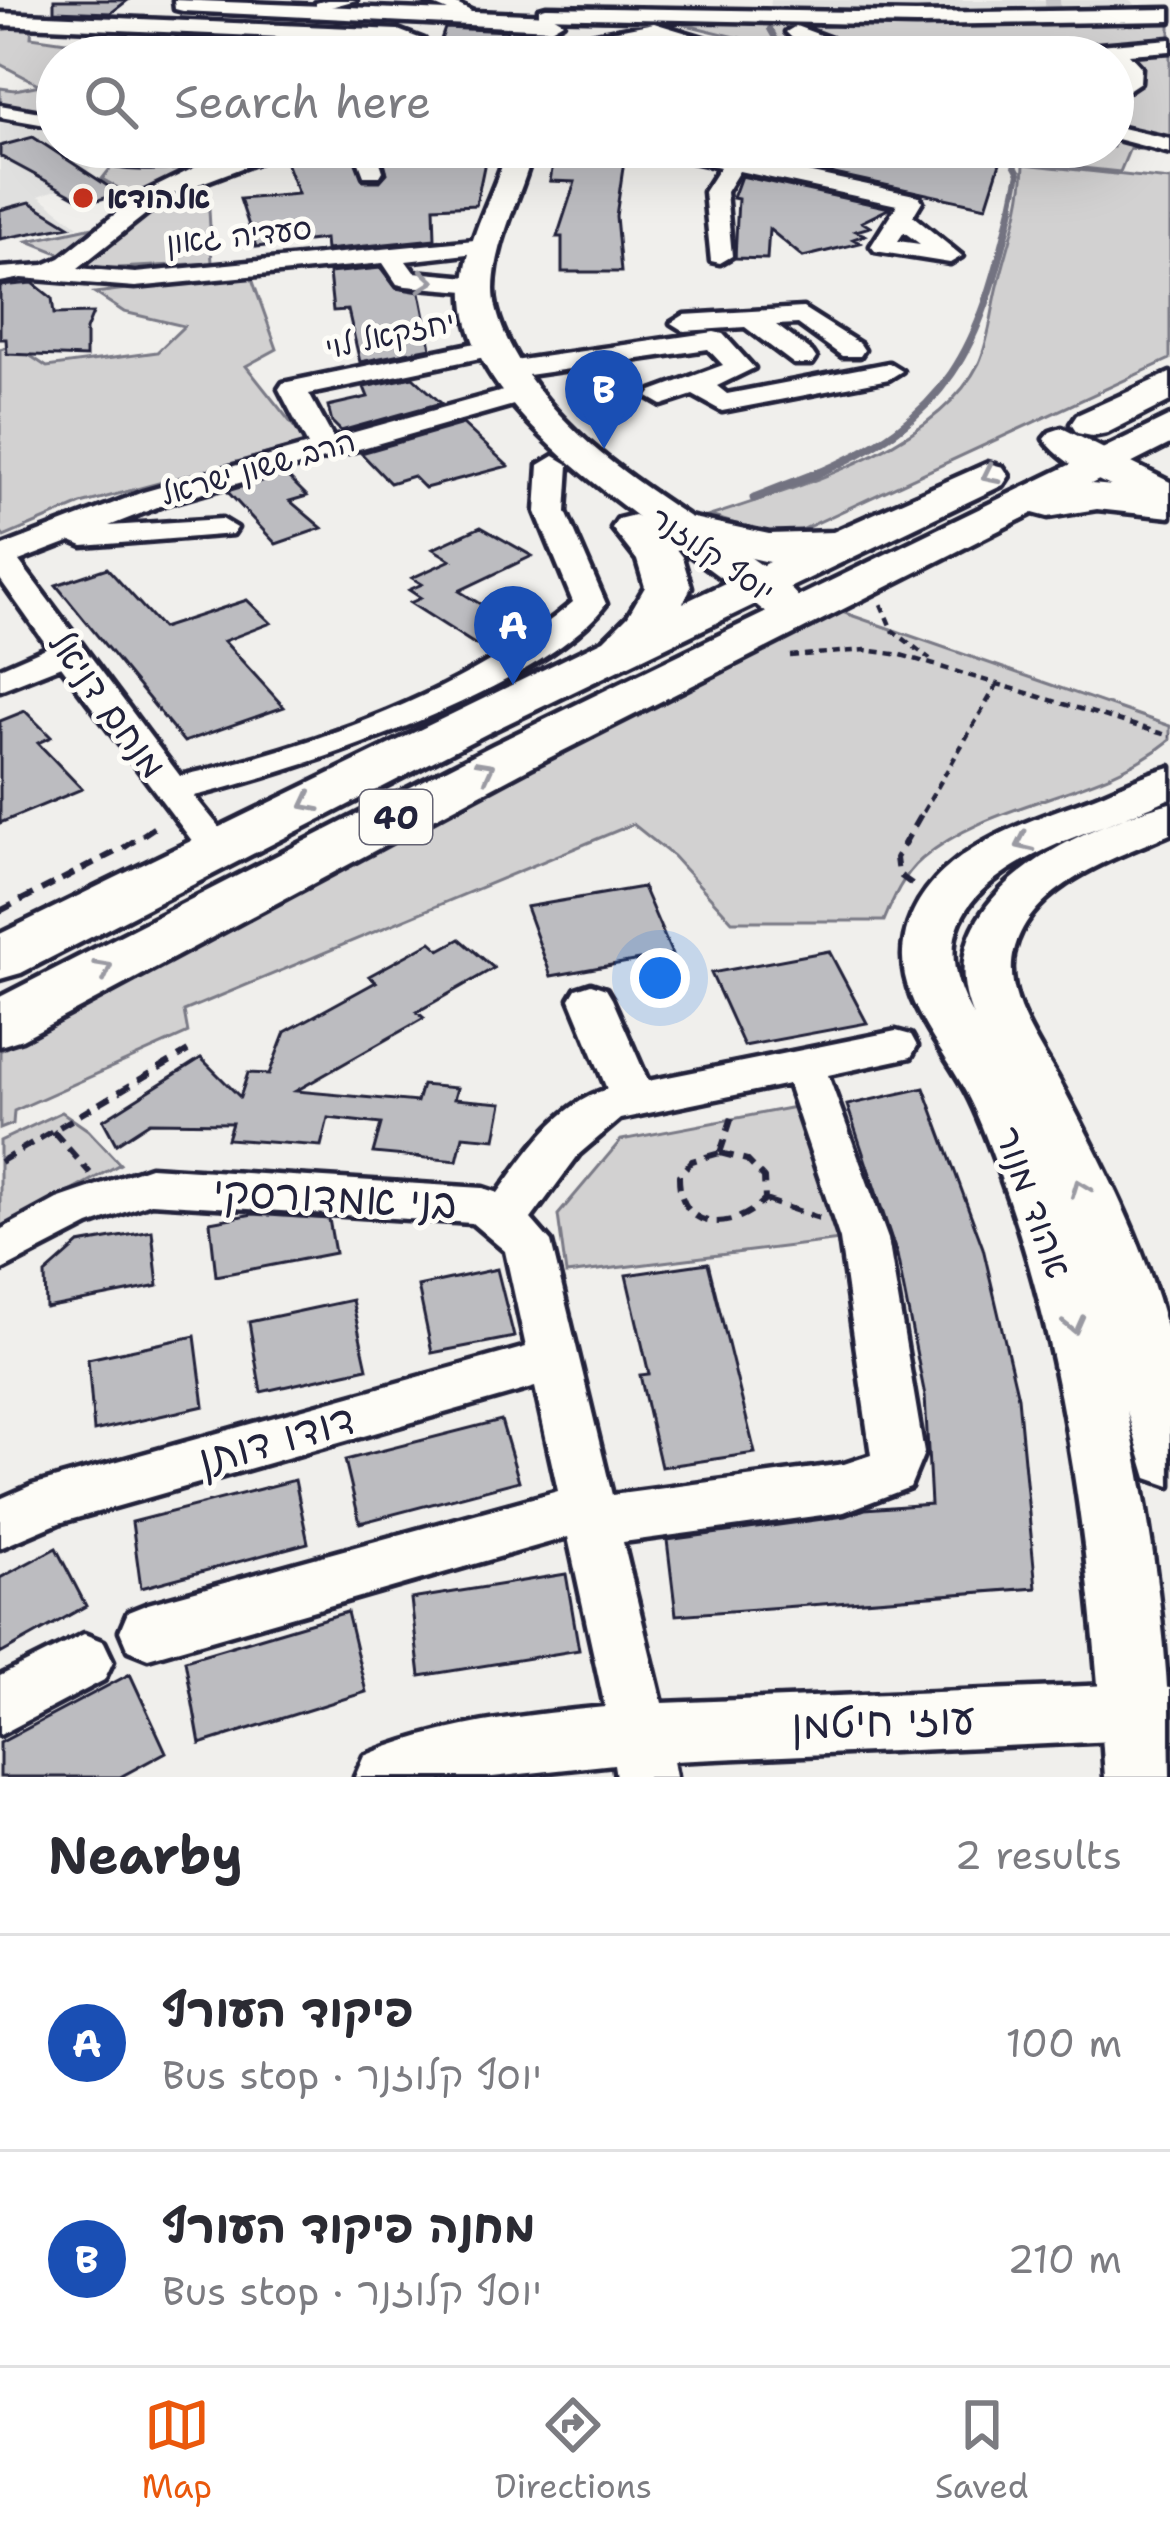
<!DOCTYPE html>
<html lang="en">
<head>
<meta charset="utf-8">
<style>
	body { margin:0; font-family:"Shantell Sans","Playpen Sans Hebrew",sans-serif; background:#f2f2f3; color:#2b2b33 }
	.you { position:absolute; left:660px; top:978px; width:42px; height:42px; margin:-30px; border:9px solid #fff; border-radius:50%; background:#1a73e8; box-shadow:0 0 0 18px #1a73e833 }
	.badge { display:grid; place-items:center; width:78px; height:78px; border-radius:50%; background:#ea580c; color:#fff; font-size:39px; font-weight:700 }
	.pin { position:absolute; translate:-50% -99px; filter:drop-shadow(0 3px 6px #0008) }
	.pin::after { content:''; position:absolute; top:63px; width:42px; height:36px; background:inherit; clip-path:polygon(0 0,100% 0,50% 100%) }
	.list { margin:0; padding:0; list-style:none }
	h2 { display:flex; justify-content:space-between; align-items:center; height:156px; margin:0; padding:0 48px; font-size:51px }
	h2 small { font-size:39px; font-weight:400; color:#7c7c81 }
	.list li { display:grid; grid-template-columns:78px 1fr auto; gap:36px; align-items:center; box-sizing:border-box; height:216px; padding:0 48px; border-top:3px solid #e1e1e2 }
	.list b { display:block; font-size:45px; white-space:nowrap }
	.list p { margin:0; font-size:39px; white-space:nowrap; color:#7c7c81 }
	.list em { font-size:39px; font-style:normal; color:#7c7c81 }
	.icon { flex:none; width:66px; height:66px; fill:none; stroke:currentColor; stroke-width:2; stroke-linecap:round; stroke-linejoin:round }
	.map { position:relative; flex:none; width:1170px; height:1777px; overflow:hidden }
	.search { position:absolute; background:#fff; box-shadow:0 12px 48px #0002; left:36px; right:36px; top:36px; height:132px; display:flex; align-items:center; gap:30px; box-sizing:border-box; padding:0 42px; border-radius:66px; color:#7c7c81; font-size:45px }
	.sheet { height:588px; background:#fff }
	nav { display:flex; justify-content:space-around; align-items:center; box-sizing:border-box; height:168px; border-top:3px solid #e1e1e2; background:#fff; font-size:33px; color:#7c7c81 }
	nav a { display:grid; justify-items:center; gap:6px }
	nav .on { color:#ea580c }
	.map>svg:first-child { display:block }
	.built { fill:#e0e0df }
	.green { fill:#d2d1d1; stroke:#7a7a86; stroke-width:3 }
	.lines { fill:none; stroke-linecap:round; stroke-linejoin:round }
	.stream-far2 { stroke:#737381; stroke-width:6 }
	.stream-far1 { stroke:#737381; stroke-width:8 }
	.stream { stroke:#737381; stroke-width:9 }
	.building { fill:#bcbcc0; stroke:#22223b; stroke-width:3 }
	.minor-tunnel { stroke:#c7c6c9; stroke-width:21; stroke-dasharray:21 10; stroke-linecap:butt }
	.minor-casing { stroke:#22223b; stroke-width:9 }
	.major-casing { stroke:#22223b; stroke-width:9 }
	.highway-casing { stroke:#22223b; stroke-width:9 }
	.path-far1 { stroke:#22223b; stroke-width:4.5; stroke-dasharray:8 6; stroke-linecap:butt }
	.path { stroke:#22223b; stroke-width:6; stroke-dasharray:14 9; stroke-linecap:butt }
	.minor { fill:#fdfcf7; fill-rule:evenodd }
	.major { fill:#fdfcf7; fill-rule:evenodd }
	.highway { fill:#fdfcf7; fill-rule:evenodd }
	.oneway { stroke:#9a9aa2 }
	.poi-dot { fill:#c8321e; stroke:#fdfcf7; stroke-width:4.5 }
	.labels { text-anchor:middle; stroke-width:10; stroke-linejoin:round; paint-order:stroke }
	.far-poi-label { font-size:30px; font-weight:bold; fill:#22223b; stroke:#fdfcf7; text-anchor:start }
	.far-street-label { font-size:30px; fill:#22223b; stroke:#fdfcf7 }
	.shield { fill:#fdfcf7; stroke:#646373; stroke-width:3 }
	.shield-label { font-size:33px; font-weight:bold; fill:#22223b }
	.street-label { font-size:36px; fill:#22223b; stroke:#fdfcf7 }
	.near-street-label { font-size:42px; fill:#22223b; stroke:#fdfcf7 }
</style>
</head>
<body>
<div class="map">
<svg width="1170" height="1777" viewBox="0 0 1170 1777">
	<rect width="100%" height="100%" fill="#f0efec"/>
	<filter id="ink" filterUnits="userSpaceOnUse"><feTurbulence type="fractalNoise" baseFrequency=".00833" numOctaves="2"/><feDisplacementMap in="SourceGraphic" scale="24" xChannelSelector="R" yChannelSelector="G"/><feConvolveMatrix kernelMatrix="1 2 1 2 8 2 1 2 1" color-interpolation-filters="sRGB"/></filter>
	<g filter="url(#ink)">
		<!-- built -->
		<path class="built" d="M771 0H1130L1139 8 770 11Z
			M0 123 57 127V147H80L96 162 76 183 39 196 78 226 0 241Z"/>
		<!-- green -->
		<path class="green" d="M1170 18V153L1130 148 1120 172 1026 162 1013 147H1113V57H818L682 24Z
			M32 26 31 37 66 42 187 34 189 44 141 50V57H57V115L0 104V88L15 90 40 85 0 64V30Z
			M103 147H245L206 156 212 263 98 269 28 241 126 220 125 192 102 179 117 160Z
			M1024 164 1170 180V359L795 533H765L710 516C794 488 937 448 979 363 990 339 992 307 999 282 1009 242 1023 205 1024 164Z
			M250 273 277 349 246 366 307 443 81 504 4 537 0 532V349L14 345 47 367 157 352 184 326 124 312 95 293Z
			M839 611 1170 726V740C1099 798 990 800 922 859 903 875 893 899 884 921H732L673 856 633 824 184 1011 188 1033 14 1111 13 1124 0 1129V1051L555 751Z
			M795 1107 840 1240 566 1274 558 1215 621 1140Z
			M62 1112 88 1130 120 1164 0 1230V1141Z"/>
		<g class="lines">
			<!-- stream-far2 -->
			<path class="stream-far2" d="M770 29 783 52 796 57
				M1005 147 1019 173 1011 211"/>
			<!-- stream-far1 -->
			<path class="stream-far1" d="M811 476C951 419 979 349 1012 208"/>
			<!-- stream -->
			<path class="stream" d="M754 498 818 473"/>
		</g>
		<!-- building -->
		<path class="building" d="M54 0H128L111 13 54 11Z
			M445 28 507 31 501 57H435Z
			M176 37 347 44 325 45 320 54 297 57H174Z
			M638 40 680 43 707 51 706 57H592L591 51Z
			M33 137 120 194 87 203 0 156V146Z
			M349 147 364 181H380L387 173 380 147H488L476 205 434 207 435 239 326 250 325 239 256 247 240 199 298 194 284 157 299 151Z
			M556 147H626L616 216 621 272H562V237H557L575 182 550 181Z
			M739 147H1005L986 207 738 153Z
			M741 176 890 208 862 222 870 227 856 231 865 235 853 239 860 243 803 257 769 229 767 259 735 258 738 199 733 198Z
			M30 202 69 226 0 239V210Z
			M381 268 396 288 420 292 431 348 360 362 348 310 333 311 329 273Z
			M33 283 52 298 54 314 93 313 86 330V357L7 354 6 339H0V286Z
			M413 377 441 403 341 431 332 422 328 406 368 397 364 387Z
			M463 424 508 466 425 488 413 476 390 483 361 453Z
			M285 474 307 496 290 501 322 528 276 544 227 491Z
			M481 527 532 556 459 591 516 626 476 645 410 603 421 598 409 590 422 584 412 578 451 560 433 549Z
			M107 568 162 628 247 600 271 623 224 641 284 707 184 742 56 585Z
			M25 711 51 737 38 743 82 789 0 823V721Z
			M643 887 672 954 551 976 526 907Z
			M460 939 494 968 417 1012 424 1018 296 1091 417 1102 422 1085 457 1088 454 1099 502 1103 495 1139 463 1136 457 1161 373 1153 381 1124 328 1118 321 1146 227 1139 232 1123 150 1122 116 1144 103 1120 201 1058 240 1097 248 1073 269 1074 285 1032 376 982 369 976 431 942 440 950Z
			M829 951 867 1023 744 1046 711 973Z
			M924 1088 983 1248 1018 1397 1036 1588 676 1615 667 1540 845 1516 865 1509 931 1504 925 1396 897 1255 847 1105Z
			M253 1214 329 1219 335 1253 216 1276 210 1222Z
			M152 1231 158 1286 46 1308 45 1274 79 1244Z
			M708 1263 755 1453 661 1467 640 1375 649 1374 626 1275Z
			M497 1269 514 1337 432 1353 418 1286Z
			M352 1300 367 1368 261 1392 249 1322Z
			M195 1336 204 1406 94 1431 88 1359Z
			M501 1420 519 1481 360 1523 345 1460Z
			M295 1480 308 1543 141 1588 132 1522Z
			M56 1548 86 1606 0 1654V1578Z
			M566 1574 579 1650 420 1676 411 1599Z
			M347 1612 366 1692 200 1744 185 1660Z
			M130 1674 166 1752 120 1777H0V1743Z"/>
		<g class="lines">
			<!-- minor-tunnel -->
			<path class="minor-tunnel" d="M1045 1 1060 0"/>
			<defs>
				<path id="minor" d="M327 0H356L316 11V3Z
					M422 0H448L471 11 462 17Z
					M546 7 916 13 1170 9V21L916 25 539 17V9Z
					M0 13 398 30 424 40 430 57H410L408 47 395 42 0 25Z
					M654 23 766 57C725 57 690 36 653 35 612 33 571 60 531 56L565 40Z
					M796 26 879 57C848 57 808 56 786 32Z
					M1170 39V51L1129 54 1141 67 1140 82 1113 100V85L1120 80 1121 68 1113 57H1018L1028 51Z
					M0 105 57 115V127L0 117Z
					M1113 126 1170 139V153L1113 138Z
					M81 147H108L135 155 198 152 223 158 262 147H297L170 195 78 268 135 273 485 239 497 246 493 251 406 261 414 272 479 278 491 285 479 292 406 286 397 284 383 263 135 287 22 278 0 282V268L44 265 60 258 139 195 200 165C160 165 113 177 81 147Z
					M353 147H375L383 171 380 176H364Z
					M648 147H690L919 196 922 201 913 216 962 256 950 263 875 251 871 246 897 205 739 171 726 192 732 256 720 263 711 261 704 192 720 167 651 152ZM904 232 920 244 898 241Z
					M803 308 860 344 864 350 860 356H842L798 324 776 325 812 352 816 358 812 364H794L745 327 684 331 671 323 684 315Z
					M714 332 723 334 754 368 717 386 727 394 889 363 902 371 889 379 722 411 693 395 662 405 648 397 652 391 723 365 708 349 507 378 494 370 507 362Z
					M495 339 508 347 504 353 309 394 333 438 521 386 535 394 531 400 165 504 109 526 222 519 237 528 233 534 83 546 71 541 19 561 180 776C315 746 467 692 573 602L536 512 539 465 554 456 569 465 566 512 606 604C545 688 296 772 194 796L237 849 231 858H205L61 666 0 690V668L48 647 0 579V547L143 492 308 445 279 389 283 383Z
					M591 984 606 989 612 999 648 1081 896 1031 911 1035 917 1046 911 1057 828 1075 888 1239 924 1453 910 1487 844 1512 623 1542 662 1703 1137 1684 1170 1688V1746L1137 1740 673 1761 676 1777H616L614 1764 492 1777H355L364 1756C441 1724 522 1715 605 1707L568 1537 148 1658 128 1650 120 1631 128 1612 148 1604 558 1491 535 1387 59 1523 0 1548V1499L32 1485 526 1347 505 1251 472 1223 151 1203 89 1225 0 1271V1230L57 1199 150 1167 483 1188 498 1193C527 1153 558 1104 607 1089L570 999 576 989ZM788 1084 840 1239 871 1455 844 1464 612 1495 551 1242 531 1219 579 1154 620 1119Z
					M84 1634 104 1642 113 1661 104 1680 0 1735V1676Z"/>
				<path id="major" d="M174 0 551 15 563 22 551 29 183 11 175 9Z
					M508 147H534C523 194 495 239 494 289 494 316 508 343 522 366 569 441 642 485 715 534 749 556 791 582 814 616L808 625H780C692 543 456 423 464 286 466 237 495 194 508 147Z
					M1062 428 1170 482V507C1131 497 1068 472 1044 439L1050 432Z
					M1170 767V798C1079 842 893 875 973 1016 924 898 1077 827 1170 803V834C1115 858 1030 885 1014 951 1002 998 1042 1047 1062 1086 1103 1164 1150 1253 1169 1340 1170 1381 1170 1443 1170 1486L1147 1478 1127 1411C1153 1532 1170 1653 1170 1777H1105C1091 1574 1071 1371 1001 1178 991 1150 981 1121 967 1094 943 1047 892 995 905 937 923 852 1024 823 1094 797 1119 787 1144 774 1170 767Z"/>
				<path id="highway" d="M1170 373V401L1107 433 1092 436 1077 433 1071 424 1077 415Z
					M1170 416V444L1091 484 1170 491V517L1097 509 1048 517 1033 513 531 767 22 1039 0 1046V997L493 745Z
					M988 463 1003 467 1009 476 1003 485 490 732 21 973 0 979V934L604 640 628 616 645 587 637 560 612 528 618 519 634 515 654 523 674 514 769 534 833 532ZM668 539 769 562 771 561 683 603 691 587 682 557Z"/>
			</defs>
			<!-- minor casing -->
			<use href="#minor" class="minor-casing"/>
			<!-- major casing -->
			<use href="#major" class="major-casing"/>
			<!-- highway casing -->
			<use href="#highway" class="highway-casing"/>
			<!-- path-far1 -->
			<path class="path-far1" d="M881 604 892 630 930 659
				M790 656 865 650 901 655 1170 736
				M923 812 998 683"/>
			<!-- path -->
			<path class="path" d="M912 884 898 874 896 858 924 809
				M0 911 125 847 161 823
				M53 1131 90 1173
				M720 1153 747 1160 764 1178 765 1200C731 1233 678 1232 679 1175L692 1161Z
				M720 1153 734 1111
				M0 1162 188 1051
				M765 1200 819 1218"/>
			<!-- minor -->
			<use href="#minor" class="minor"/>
			<!-- major -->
			<use href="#major" class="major"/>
			<!-- highway -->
			<use href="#highway" class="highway"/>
		</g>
		<!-- one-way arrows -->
		<defs><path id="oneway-chevron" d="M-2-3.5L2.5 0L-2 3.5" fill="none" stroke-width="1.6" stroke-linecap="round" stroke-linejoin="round" transform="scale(3)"/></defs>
		<g class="oneway">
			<use href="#oneway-chevron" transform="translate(426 281) rotate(6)"/>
			<use href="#oneway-chevron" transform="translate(990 475) rotate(154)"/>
			<use href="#oneway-chevron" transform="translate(486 769) rotate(-28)"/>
			<use href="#oneway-chevron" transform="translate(309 803) rotate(153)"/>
			<use href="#oneway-chevron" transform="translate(1024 843) rotate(155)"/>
			<use href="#oneway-chevron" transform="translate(104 969) rotate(-28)"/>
			<use href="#oneway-chevron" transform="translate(1080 1188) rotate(-111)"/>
			<use href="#oneway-chevron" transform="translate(1074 1325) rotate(76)"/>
		</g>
	</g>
	<!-- markers -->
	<circle class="poi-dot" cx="83" cy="198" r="12"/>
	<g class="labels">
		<!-- far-poi labels -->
		<g class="far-poi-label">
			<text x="107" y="208">אלהודא</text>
		</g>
		<!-- far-street labels -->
		<g class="far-street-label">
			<text transform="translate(239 236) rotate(-6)" y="10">סעדיה גאון</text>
			<text transform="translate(390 335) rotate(-12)" y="10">יחזקאל לוי</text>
			<text transform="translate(258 468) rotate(-16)" y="10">הרב ששון ישראל</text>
			<text transform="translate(712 555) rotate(35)" y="10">יוסף קלוזנר</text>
		</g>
		<!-- shield labels -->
		<rect class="shield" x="360" y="790" width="72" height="54" rx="9"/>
		<g class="shield-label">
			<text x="396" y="829">40</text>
		</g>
		<!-- street labels -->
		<g class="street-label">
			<text transform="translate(108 704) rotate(54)" y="13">מנחם דניאל</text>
			<text transform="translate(1034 1202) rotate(70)" y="13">אהוד מנור</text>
		</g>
		<!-- near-street labels -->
		<g class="near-street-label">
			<text transform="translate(335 1197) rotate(3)" y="15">בני אמדורסקי</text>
			<text transform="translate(276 1439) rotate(-16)" y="15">דודו דותן</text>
			<text transform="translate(883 1721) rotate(-2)" y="15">עוזי חיטמן</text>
		</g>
	</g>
</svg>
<div class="you"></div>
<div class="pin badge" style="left:513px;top:685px;background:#1a4fb4">A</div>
<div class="pin badge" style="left:604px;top:449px;background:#1a4fb4">B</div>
<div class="search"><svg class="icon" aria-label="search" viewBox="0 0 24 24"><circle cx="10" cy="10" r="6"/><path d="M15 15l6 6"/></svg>Search here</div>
</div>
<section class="sheet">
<h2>Nearby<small>2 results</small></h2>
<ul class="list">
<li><span class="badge" style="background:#1a4fb4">A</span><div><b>פיקוד העורף</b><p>Bus stop · יוסף קלוזנר</p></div><em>100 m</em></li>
<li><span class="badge" style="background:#1a4fb4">B</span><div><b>מחנה פיקוד העורף</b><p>Bus stop · יוסף קלוזנר</p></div><em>210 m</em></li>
</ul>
</section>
<nav>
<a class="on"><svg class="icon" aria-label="map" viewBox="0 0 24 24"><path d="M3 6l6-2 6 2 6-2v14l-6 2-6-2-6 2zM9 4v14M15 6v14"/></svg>Map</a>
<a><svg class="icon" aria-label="directions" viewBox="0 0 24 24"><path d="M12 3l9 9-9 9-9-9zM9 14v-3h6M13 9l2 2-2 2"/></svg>Directions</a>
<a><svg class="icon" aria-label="saved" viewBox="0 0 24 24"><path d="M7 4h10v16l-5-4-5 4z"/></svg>Saved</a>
</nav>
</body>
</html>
